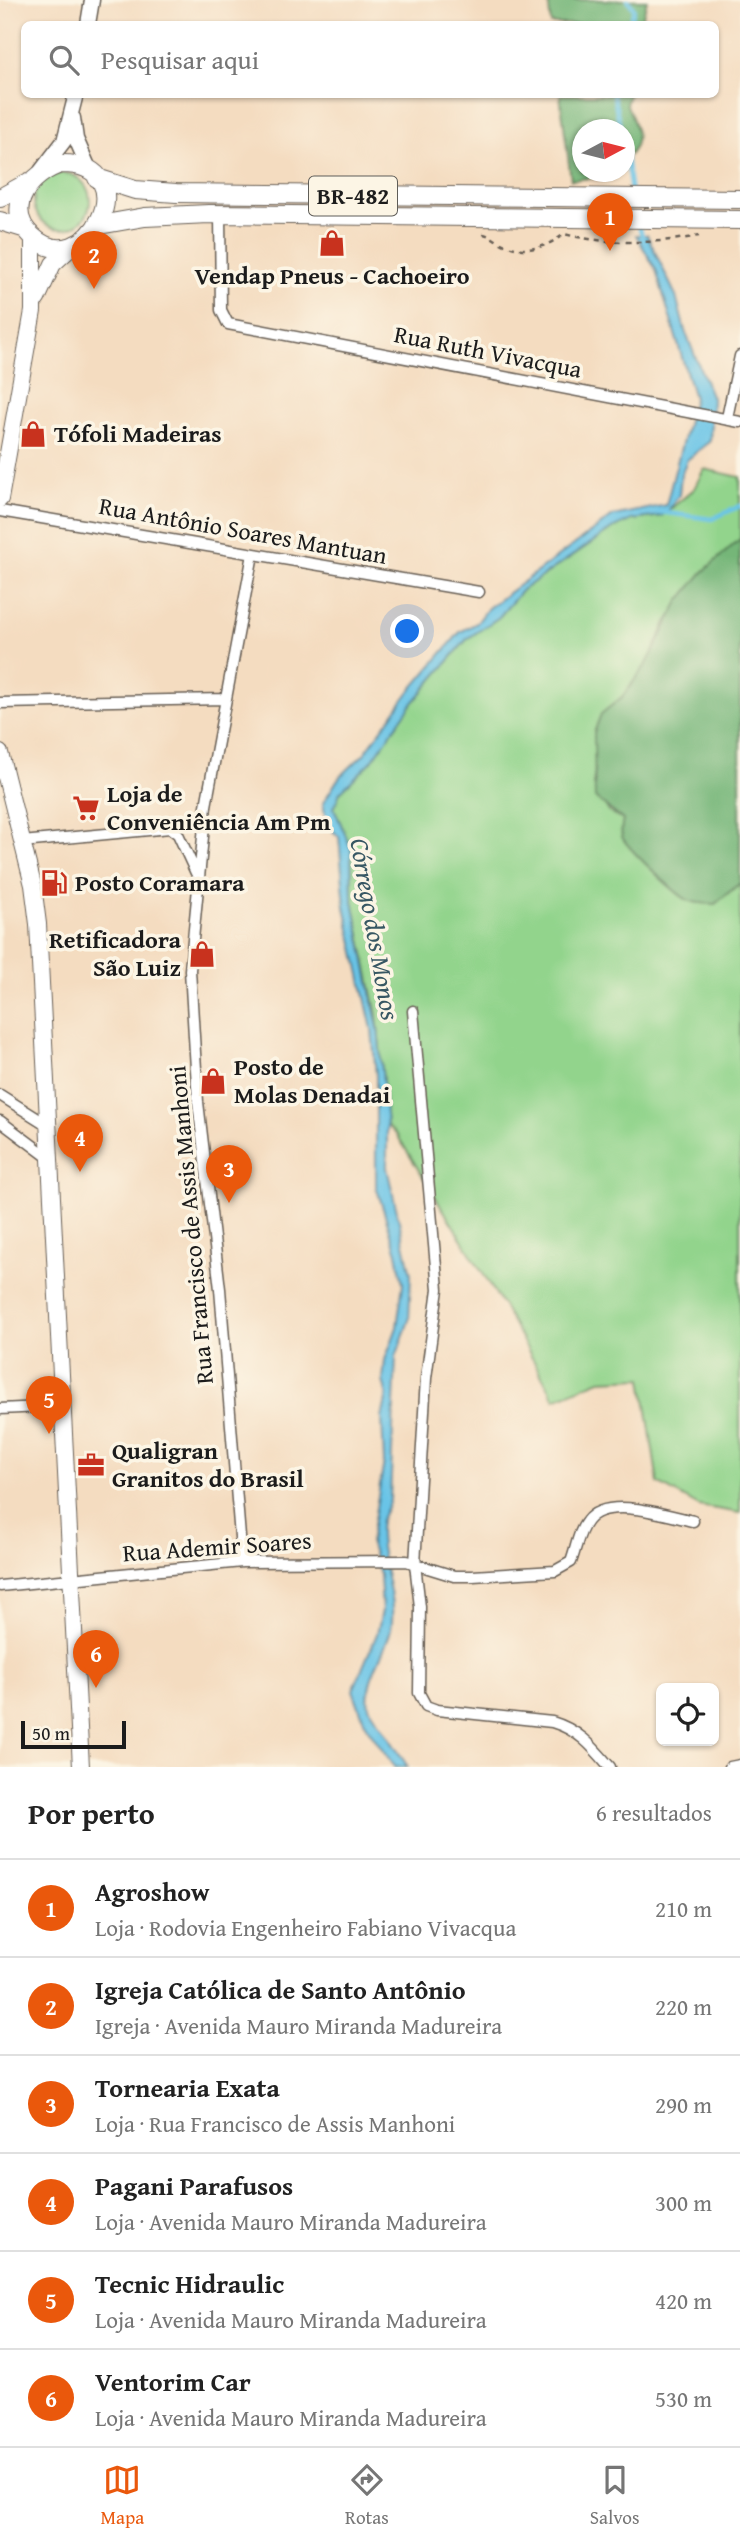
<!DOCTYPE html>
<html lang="pt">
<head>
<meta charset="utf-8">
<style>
	body { margin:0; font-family:"Gentium Book Plus",serif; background:#f6f6f6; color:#222 }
	.controls { position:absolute; right:21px; bottom:21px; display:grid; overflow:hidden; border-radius:10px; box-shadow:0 2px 5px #0004 }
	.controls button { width:63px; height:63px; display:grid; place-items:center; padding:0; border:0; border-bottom:2px solid #e0e0e0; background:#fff; color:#222; font:35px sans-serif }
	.compass { position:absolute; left:572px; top:119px; width:63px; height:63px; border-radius:50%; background:#fff; box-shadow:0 2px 5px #0004; rotate:83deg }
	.scale { position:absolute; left:21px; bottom:18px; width:105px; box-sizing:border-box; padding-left:7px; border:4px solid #1c1c1c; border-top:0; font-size:19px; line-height:24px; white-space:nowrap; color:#1c1c1c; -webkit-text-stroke:5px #fcf5e5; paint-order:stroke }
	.you { position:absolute; left:408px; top:632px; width:24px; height:24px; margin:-18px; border:5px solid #fff; border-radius:50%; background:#1a73e8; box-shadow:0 0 0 10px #1a73e833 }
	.badge { display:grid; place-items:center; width:46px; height:46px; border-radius:50%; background:#ea580c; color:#fff; font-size:23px; font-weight:700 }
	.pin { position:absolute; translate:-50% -58px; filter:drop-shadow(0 2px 4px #0008) }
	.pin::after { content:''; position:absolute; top:37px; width:24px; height:21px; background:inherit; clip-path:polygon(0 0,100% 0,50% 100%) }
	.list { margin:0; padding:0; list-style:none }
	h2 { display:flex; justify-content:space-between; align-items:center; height:91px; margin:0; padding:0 28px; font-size:30px }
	h2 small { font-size:23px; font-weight:400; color:#767676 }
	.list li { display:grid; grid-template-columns:46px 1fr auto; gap:21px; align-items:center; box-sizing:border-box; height:98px; padding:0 28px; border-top:2px solid #e0e0e0 }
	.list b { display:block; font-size:26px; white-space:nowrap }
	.list p { margin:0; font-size:23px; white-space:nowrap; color:#767676 }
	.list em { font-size:23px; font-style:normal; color:#767676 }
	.icon { flex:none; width:38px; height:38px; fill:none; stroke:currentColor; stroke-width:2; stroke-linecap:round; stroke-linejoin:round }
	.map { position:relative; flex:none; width:740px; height:1767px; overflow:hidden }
	.search { position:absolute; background:#fff; box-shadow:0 2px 5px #0004; left:21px; right:21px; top:21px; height:77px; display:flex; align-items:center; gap:18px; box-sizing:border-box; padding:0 24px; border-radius:10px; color:#767676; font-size:26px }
	.sheet { height:679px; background:#fff }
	nav { display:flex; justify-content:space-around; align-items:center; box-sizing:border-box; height:98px; border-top:2px solid #e0e0e0; background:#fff; font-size:19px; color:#767676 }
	nav a { display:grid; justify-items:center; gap:4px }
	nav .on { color:#ea580c }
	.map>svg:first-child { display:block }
	.green { fill:#92d48c; stroke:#577854; stroke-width:2 }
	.forest { fill:#75b678; stroke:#48694a; stroke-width:2 }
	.water { fill:#69c4e7; stroke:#427082; stroke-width:2 }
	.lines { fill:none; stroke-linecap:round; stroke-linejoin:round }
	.stream { stroke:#69c4e7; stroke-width:4.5 }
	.minor-casing { stroke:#685f55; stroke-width:13 }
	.tertiary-casing { stroke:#685f55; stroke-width:17 }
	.secondary-casing { stroke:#685f55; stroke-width:18 }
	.trunk-casing { stroke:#685f55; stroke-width:20 }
	.path { stroke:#685f55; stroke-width:2.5; stroke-dasharray:5 5; stroke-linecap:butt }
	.minor { stroke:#fff; stroke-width:10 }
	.tertiary { stroke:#fff; stroke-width:14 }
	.secondary { stroke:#fff; stroke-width:16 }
	.trunk { stroke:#fff; stroke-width:18 }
	.labels { text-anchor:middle; stroke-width:7; stroke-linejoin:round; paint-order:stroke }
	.shield { fill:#fcf5e5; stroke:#5f5d58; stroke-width:2 }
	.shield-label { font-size:23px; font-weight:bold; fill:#1c1c1c }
	.poi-label { font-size:24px; font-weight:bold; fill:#1c1c1c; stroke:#fcf5e5; text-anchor:start }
	.street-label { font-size:24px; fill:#1c1c1c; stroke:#fcf5e5 }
	.water-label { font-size:26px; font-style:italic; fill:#375763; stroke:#fcf5e5 }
</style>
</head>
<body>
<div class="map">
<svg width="740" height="1767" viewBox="0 0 740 1767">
	<rect width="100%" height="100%" fill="#fcf5e5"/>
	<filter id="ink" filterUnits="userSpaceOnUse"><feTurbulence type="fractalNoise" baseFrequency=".0143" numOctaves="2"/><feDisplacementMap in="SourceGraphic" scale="14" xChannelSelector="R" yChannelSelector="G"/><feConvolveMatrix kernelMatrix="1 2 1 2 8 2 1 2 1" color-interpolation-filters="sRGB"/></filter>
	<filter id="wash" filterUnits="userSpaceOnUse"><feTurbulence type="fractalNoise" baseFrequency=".00686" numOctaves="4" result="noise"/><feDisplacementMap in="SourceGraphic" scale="28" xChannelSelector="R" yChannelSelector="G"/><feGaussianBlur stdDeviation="1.57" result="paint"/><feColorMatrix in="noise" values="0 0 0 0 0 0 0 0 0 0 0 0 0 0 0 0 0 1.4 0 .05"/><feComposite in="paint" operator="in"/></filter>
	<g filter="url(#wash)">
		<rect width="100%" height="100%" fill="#f4dcc0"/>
		<!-- green -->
		<path class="green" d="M34 201a28 28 0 1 1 56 0a28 28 0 1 1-56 0Z
			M704 469 740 477V539L665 624 649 662 622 697 601 715 594 733 597 757 593 783 609 812 623 820C623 824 621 832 622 836 623 845 678 896 688 900 695 904 706 903 715 904L740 883V1513L699 1506 658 1483 642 1378 600 1380 555 1399 503 1306 397 1135 387 1125 377 1015 352 896 351 848 334 808 340 792 371 762 411 705 467 639 499 617 522 590 612 529 632 520 661 516 668 511 694 489Z"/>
		<!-- forest -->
		<path class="forest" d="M548 0H647L641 24H551Z
			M560 95H629L626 103C635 123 645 143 625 159L624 130H582V172H609V176L571 180Z
			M740 539V883L715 904C706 903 695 904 688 900 678 896 623 844 622 836 621 832 622 824 623 820L595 798 594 733 601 714 622 697 648 662 679 601 703 572Z"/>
		<!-- water -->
		<path class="water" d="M636 235H647L676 296 685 331 712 398 710 441 687 460 681 475 679 495 668 511 661 516 632 520 612 529 522 590 499 617 467 639 411 705 371 762 340 792 334 808 351 848 352 896 378 1028 387 1125V1168L411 1274 409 1320 396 1357 390 1500C388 1506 383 1514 381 1520 375 1556 398 1592 391 1629 385 1656 364 1678 369 1707L408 1767H395L366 1726 353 1690 377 1634 382 1611 380 1575 370 1542 384 1462 382 1418 387 1395 383 1381 385 1360 397 1327 403 1284 397 1253 376 1186V1076L372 1029 345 907 339 837 327 825 323 803 338 779 364 754 410 691 460 632 477 623 488 608 613 516 666 505 694 398 656 270Z"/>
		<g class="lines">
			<!-- stream -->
			<path class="stream" d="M628 0 634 9 629 24
				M613 94 621 130
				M624 142 631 193
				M637 222 644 240
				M659 512 712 519 740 506"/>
		</g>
	</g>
	<g filter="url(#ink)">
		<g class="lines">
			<defs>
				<path id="minor" d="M220 214 221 310 228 324 740 422
					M727 418 740 356
					M0 511 479 592
					M0 703 226 699
					M22 842 170 828 178 834 196 873
					M413 1011 438 1289 426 1378 415 1564 454 1576H473L555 1571 571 1562C576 1549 578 1532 587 1521 606 1495 666 1515 693 1521
					M0 1095 46 1124
					M0 1121 48 1157
					M0 1409 62 1406
					M242 1562 220 1289 198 1102 190 970 206 806 253 554
					M0 1586 242 1562 407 1561 415 1564 420 1607 419 1693 426 1706 437 1710 552 1722C579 1730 592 1746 610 1767
					M730 1767 740 1765"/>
				<path id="tertiary" d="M88 24 92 0
					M73 118 76 139 90 171
					M41 171 64 141 76 94"/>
				<path id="secondary" d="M37 299 53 264 75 244
					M0 499 33 311V237
					M0 753 33 885 38 924 81 1767"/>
				<path id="trunk" d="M61 164C150 163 86 287 32 236 2 208 31 173 61 164Z
					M97 178 135 190 176 193 740 199
					M0 198 29 182
					M0 221 26 229
					M99 225 145 217 209 214 740 220"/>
			</defs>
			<!-- minor casing -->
			<use href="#minor" class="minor-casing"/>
			<!-- tertiary casing -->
			<use href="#tertiary" class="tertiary-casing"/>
			<!-- secondary casing -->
			<use href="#secondary" class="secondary-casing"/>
			<!-- trunk casing -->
			<use href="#trunk" class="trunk-casing"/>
			<!-- path -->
			<path class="path" d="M483 234C491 235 496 241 503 244 525 254 546 248 564 234 609 245 652 244 699 236"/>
			<!-- minor -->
			<use href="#minor" class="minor"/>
			<!-- tertiary -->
			<use href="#tertiary" class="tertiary"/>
			<!-- secondary -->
			<use href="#secondary" class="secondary"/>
			<!-- trunk -->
			<use href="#trunk" class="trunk"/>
		</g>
	</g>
	<!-- icons -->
	<defs>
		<symbol id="shop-bare" viewBox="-9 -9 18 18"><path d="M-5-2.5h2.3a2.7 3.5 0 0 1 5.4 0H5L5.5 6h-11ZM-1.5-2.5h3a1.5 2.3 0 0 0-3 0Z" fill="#c8321e" stroke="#fcf5e5" stroke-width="2.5" paint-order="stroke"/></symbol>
		<symbol id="supermarket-bare" viewBox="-9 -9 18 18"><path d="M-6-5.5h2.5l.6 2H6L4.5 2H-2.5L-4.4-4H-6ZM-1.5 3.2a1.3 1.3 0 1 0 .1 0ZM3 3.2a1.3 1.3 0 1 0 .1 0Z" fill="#c8321e" stroke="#fcf5e5" stroke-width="2.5" paint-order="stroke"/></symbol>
		<symbol id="fuel-bare" viewBox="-9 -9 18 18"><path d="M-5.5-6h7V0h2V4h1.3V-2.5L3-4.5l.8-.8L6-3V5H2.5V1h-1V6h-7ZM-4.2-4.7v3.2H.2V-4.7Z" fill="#c8321e" stroke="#fcf5e5" stroke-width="2.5" paint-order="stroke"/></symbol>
		<symbol id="office-bare" viewBox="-9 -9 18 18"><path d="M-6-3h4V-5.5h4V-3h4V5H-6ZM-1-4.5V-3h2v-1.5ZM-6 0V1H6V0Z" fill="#c8321e" stroke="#fcf5e5" stroke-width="2.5" paint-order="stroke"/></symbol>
	</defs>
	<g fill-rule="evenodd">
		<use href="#shop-bare" x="313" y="224" width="38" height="38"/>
		<use href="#shop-bare" x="14" y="415" width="38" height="38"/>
		<use href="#supermarket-bare" x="67" y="789" width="38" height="38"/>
		<use href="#fuel-bare" x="35" y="864" width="38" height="38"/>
		<use href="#shop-bare" x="183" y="935" width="38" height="38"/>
		<use href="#shop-bare" x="194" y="1062" width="38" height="38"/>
		<use href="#office-bare" x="72" y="1446" width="38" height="38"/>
	</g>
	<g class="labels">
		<!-- shield labels -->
		<rect class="shield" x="309" y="176.5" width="88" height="39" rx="5"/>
		<g class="shield-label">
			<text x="353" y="204">BR-482</text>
		</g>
		<!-- poi labels -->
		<g class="poi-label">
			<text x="332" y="284" text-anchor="middle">Vendap Pneus - Cachoeiro</text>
			<text x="54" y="442">Tófoli Madeiras</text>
			<text x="107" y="802">Loja de<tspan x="107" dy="28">Conveniência Am Pm</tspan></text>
			<text x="75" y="891">Posto Coramara</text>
			<text x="181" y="948" text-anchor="end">Retificadora<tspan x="181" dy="28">São Luiz</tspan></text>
			<text x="234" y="1075">Posto de<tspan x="234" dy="28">Molas Denadai</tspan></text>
			<text x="112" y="1459">Qualigran<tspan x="112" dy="28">Granitos do Brasil</tspan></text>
		</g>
		<!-- street labels -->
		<g class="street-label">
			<text transform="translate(488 352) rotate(11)" y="8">Rua Ruth Vivacqua</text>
			<text transform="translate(243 531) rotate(10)" y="8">Rua Antônio Soares Mantuan</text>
			<text transform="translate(191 1225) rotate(-95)" y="8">Rua Francisco de Assis Manhoni</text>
			<text transform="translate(217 1547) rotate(-4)" y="8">Rua Ademir Soares</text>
		</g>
		<!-- water labels -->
		<g class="water-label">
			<text transform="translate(375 929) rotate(80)" y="9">Córrego dos Monos</text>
		</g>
	</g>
</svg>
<div class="controls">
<button><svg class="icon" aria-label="locate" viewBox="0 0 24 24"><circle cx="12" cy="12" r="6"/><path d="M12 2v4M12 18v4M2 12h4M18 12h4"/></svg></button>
</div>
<svg class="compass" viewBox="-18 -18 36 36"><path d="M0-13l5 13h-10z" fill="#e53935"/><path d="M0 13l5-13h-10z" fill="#767676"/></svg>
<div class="scale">50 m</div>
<div class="you"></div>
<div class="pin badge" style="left:610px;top:251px">1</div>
<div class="pin badge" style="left:94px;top:289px">2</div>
<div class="pin badge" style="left:229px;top:1203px">3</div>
<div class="pin badge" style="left:80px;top:1172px">4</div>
<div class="pin badge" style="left:49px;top:1434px">5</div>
<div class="pin badge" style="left:96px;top:1688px">6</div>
<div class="search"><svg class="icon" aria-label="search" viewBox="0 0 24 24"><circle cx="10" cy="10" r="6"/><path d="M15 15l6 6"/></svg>Pesquisar aqui</div>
</div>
<section class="sheet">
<h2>Por perto<small>6 resultados</small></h2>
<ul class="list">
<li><span class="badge">1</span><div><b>Agroshow</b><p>Loja · Rodovia Engenheiro Fabiano Vivacqua</p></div><em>210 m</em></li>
<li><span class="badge">2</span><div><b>Igreja Católica de Santo Antônio</b><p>Igreja · Avenida Mauro Miranda Madureira</p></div><em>220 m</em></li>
<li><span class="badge">3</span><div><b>Tornearia Exata</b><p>Loja · Rua Francisco de Assis Manhoni</p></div><em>290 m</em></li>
<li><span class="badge">4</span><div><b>Pagani Parafusos</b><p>Loja · Avenida Mauro Miranda Madureira</p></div><em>300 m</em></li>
<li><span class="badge">5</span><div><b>Tecnic Hidraulic</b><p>Loja · Avenida Mauro Miranda Madureira</p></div><em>420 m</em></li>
<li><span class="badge">6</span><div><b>Ventorim Car</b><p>Loja · Avenida Mauro Miranda Madureira</p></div><em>530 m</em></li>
</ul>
</section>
<nav>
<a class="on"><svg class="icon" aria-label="map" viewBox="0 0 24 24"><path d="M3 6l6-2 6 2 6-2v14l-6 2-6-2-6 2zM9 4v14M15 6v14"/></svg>Mapa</a>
<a><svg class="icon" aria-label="directions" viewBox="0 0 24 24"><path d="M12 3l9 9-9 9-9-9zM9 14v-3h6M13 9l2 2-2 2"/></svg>Rotas</a>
<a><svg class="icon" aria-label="saved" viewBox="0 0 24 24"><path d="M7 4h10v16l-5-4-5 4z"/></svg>Salvos</a>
</nav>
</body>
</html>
